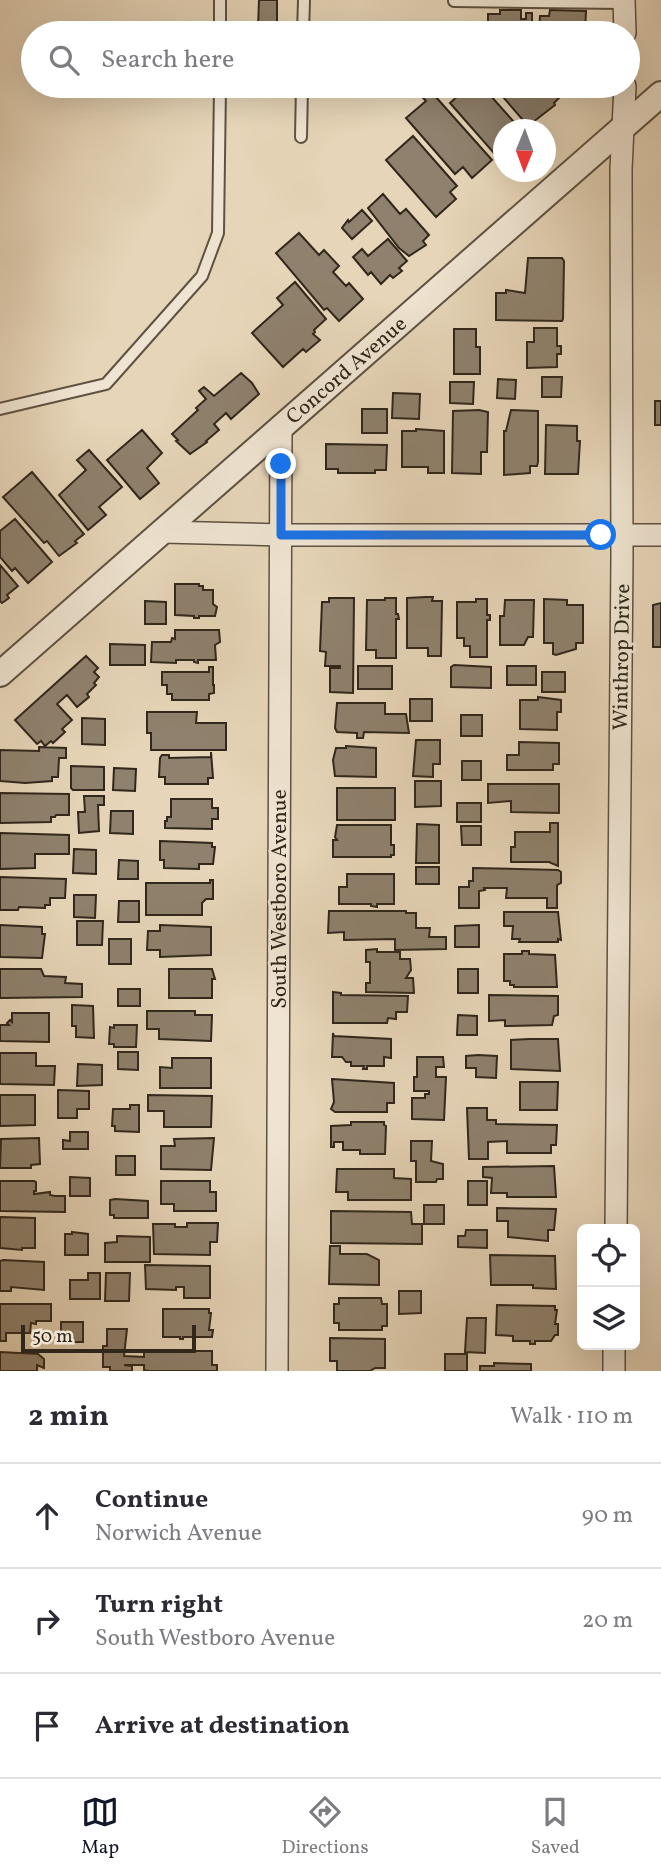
<!DOCTYPE html>
<html lang="en">
<head>
<meta charset="utf-8">
<style>
	body { margin:0; font-family:Vollkorn,serif; background:#f7f7f7; color:#2b2b33 }
	.controls { position:absolute; right:21px; bottom:21px; display:grid; overflow:hidden; border-radius:10px; box-shadow:0 7px 28px #0002 }
	.controls button { width:63px; height:63px; display:grid; place-items:center; padding:0; border:0; border-bottom:2px solid #e1e1e2; background:#fff; color:#2b2b33; font:35px sans-serif }
	.compass { position:absolute; left:493px; top:119px; width:63px; height:63px; border-radius:50%; background:#fff; box-shadow:0 7px 28px #0002; rotate:181deg }
	.scale { position:absolute; left:21px; bottom:18px; width:175px; box-sizing:border-box; padding-left:7px; border:4px solid #31271b; border-top:0; font-size:19px; line-height:24px; white-space:nowrap; color:#31271b; -webkit-text-stroke:5px #efe4d1; paint-order:stroke }
	.stop { position:absolute; width:21px; height:21px; margin:-16px; border:5px solid #1a73e8; border-radius:50%; background:#fff }
	.stop.end { background:#1a73e8; border-color:#fff; box-shadow:0 2px 7px #0008 }
	.list { margin:0; padding:0; list-style:none }
	h2 { display:flex; justify-content:space-between; align-items:center; height:91px; margin:0; padding:0 28px; font-size:30px }
	h2 small { font-size:23px; font-weight:400; color:#7c7c81 }
	.list li { display:grid; grid-template-columns:46px 1fr auto; gap:21px; align-items:center; box-sizing:border-box; height:105px; padding:0 28px; border-top:2px solid #e1e1e2 }
	.list b { display:block; font-size:26px; white-space:nowrap }
	.list p { margin:0; font-size:23px; white-space:nowrap; color:#7c7c81 }
	.list em { font-size:23px; font-style:normal; color:#7c7c81 }
	.icon { flex:none; width:38px; height:38px; fill:none; stroke:currentColor; stroke-width:2; stroke-linecap:round; stroke-linejoin:round }
	.map { position:relative; flex:none; width:661px; height:1371px; overflow:hidden }
	.search { position:absolute; background:#fff; box-shadow:0 7px 28px #0002; left:21px; right:21px; top:21px; height:77px; display:flex; align-items:center; gap:18px; box-sizing:border-box; padding:0 24px; border-radius:38px; color:#7c7c81; font-size:26px }
	.sheet { height:406px; background:#fff }
	nav { display:flex; justify-content:space-around; align-items:center; box-sizing:border-box; height:98px; border-top:2px solid #e1e1e2; background:#fff; font-size:19px; color:#7c7c81 }
	nav a { display:grid; justify-items:center; gap:4px }
	nav .on { color:#111827 }
	.map>svg:first-child { display:block }
	.building { fill:#8f816d; stroke:#31271b; stroke-width:2 }
	.lines { fill:none; stroke-linecap:round; stroke-linejoin:round }
	.service-casing { stroke:#5e5242; stroke-width:14 }
	.minor-casing { stroke:#5e5242; stroke-width:24 }
	.tertiary-casing { stroke:#5e5242; stroke-width:28 }
	.service { stroke:#efe4d1; stroke-width:10 }
	.minor { stroke:#efe4d1; stroke-width:21 }
	.tertiary { stroke:#efe4d1; stroke-width:24 }
	.route { stroke:#1a73e8; stroke-width:9 }
	.labels { text-anchor:middle; stroke-width:5; stroke-linejoin:round; paint-order:stroke }
	.street-label { font-size:21px; fill:#31271b; stroke:#efe4d1 }
</style>
</head>
<body>
<div class="map">
<svg width="661" height="1371" viewBox="0 0 661 1371">
	<rect width="100%" height="100%" fill="#e6d5b8"/>
	<filter id="stains"><feTurbulence type="fractalNoise" baseFrequency=".00286" numOctaves="4"/><feColorMatrix values="0 0 0 0 .2 0 0 0 0 .09 0 0 0 0 .02 0 0 0 .5 -.17"/></filter>
	<radialGradient id="worn" r=".72"><stop offset=".6" stop-color="#630" stop-opacity="0"/><stop offset="1" stop-color="#630" stop-opacity=".3"/></radialGradient>
	<!-- building -->
	<path class="building" d="M259 0H277V29L258 28Z
		M500 10H521V19H526V13H532V33H488V14H500Z
		M550 10 586 11 585 33H539L540 16H549Z
		M429 86 436 94 435 96 492 160 472 178 463 167 455 174 406 118 426 101 413 87Z
		M465 86H482L521 130H504V157L500 160 450 103 460 94 458 92Z
		M504 86H560L561 87 554 92 559 98 554 103 555 105 528 126 498 91Z
		M413 136 457 186 450 192 456 199 436 217 386 160Z
		M383 194 400 214 406 209 429 235 423 241 426 245 409 256 399 248 368 208Z
		M362 210 372 221 352 239 342 228 348 220 349 222Z
		M299 233 319 255 324 250 339 266 333 272 346 286 349 283 363 299 339 321 327 308 324 310 276 253Z
		M388 239 407 261 399 268 402 271 393 278 390 275 381 284 371 272 368 275 353 257 362 249 368 256Z
		M528 258H562L564 261 563 319 562 321 496 320V293H506V290L525 293Z
		M295 282 326 319 314 330 315 332 313 334 320 340 306 352 303 349 283 367 252 333 283 305 277 298Z
		M534 328H557V346H561V354H557V367L527 368V342H534Z
		M454 329H476V347H480V374H454Z
		M241 373 252 383 259 394 231 419 226 413 214 424 219 430 206 441 207 442 190 454 176 441 178 440 172 434 198 410 196 408 206 399 199 391 204 387 214 396Z
		M542 377H562L561 397H542Z
		M498 379 516 380 515 399 497 398Z
		M450 382H474L473 404 450 403Z
		M393 393 420 394 419 419 392 418Z
		M655 401H661V425H655Z
		M362 409H387V433H362Z
		M479 410 488 412 487 452H481V474L452 473 453 411Z
		M511 410 538 411V462L537 466H530V473L504 475V431H506Z
		M546 425 577 426V441H580L578 474H545Z
		M416 429 444 431V473H428V467H402V431H416Z
		M142 430 162 453 147 468 159 483 140 499 107 460Z
		M326 444 387 445 386 470H375V473H338V469H326Z
		M89 450 122 487 99 507 106 515 88 530 59 495 86 470 77 460Z
		M32 472 84 534 75 541 77 543 59 556 47 541 44 543 3 497Z
		M15 519 52 562 28 583 15 568 12 571 0 557V531Z
		M0 565 18 586 7 595 9 598 2 603 0 601Z
		M175 584H199V586H203V590H213V604L217 607 215 616H199V618H194V616L175 615Z
		M426 597H433L432 601H442L441 656H428V648H407V598Z
		M329 598H354L353 693 330 692V668H340V666H325L326 652 320 651 322 602H329Z
		M385 598H396V614H398L399 619H396V658H376V650H366L367 600H385Z
		M476 599H487V615H490V620H487V657H470V646H464V638H457V602H476Z
		M544 599 567 600V605H583V643H576V649L556 655 553 654V643H544Z
		M505 600H534L533 637H528L524 645H500V616H504Z
		M145 601 166 602V624H145Z
		M661 603V647H653V605Z
		M175 630H219L220 642 215 645 216 660H198V663L194 662V660H176V663L151 662 152 642H171L172 638 175 639Z
		M110 644 145 645V665H110Z
		M86 656 98 668 94 672 99 677 94 683 96 685 87 694 89 697 77 707 67 695 57 704 72 720 62 729 65 732 53 743 51 741 45 746 41 741 37 744 15 720Z
		M454 665 491 667V688L451 687V667Z
		M358 666H392V689H358Z
		M507 666H536V685H507Z
		M209 667H213V685H214V693L209 694V700H172V694H167V685H162V672H209Z
		M542 672H565V692H542Z
		M538 697 561 700V712H557V730L520 729V700H538Z
		M410 699H432V721H410Z
		M337 703H385V714H406L409 733 364 732 363 738H357V733L337 732 335 728Z
		M147 712H197L196 723H226V750H151V733H147Z
		M461 715H482V736H461Z
		M82 718 105 719V745L82 744Z
		M416 740H440V764H433V777L413 776Z
		M519 742 559 743V764H553V770H507V755H519Z
		M346 746 376 748V777L335 776 333 760 336 748H346Z
		M39 747 66 748V758H59L58 777H52V781L25 783 0 781V750L39 751Z
		M211 752 213 778H208V784H165V777H159L160 758 162 755H169V758L211 757Z
		M462 761H481V780H462Z
		M71 766 104 767V790H73L71 788Z
		M114 768 136 769 135 791 113 790Z
		M415 781H441V806L415 807Z
		M488 784H559V813L511 812V801L488 803Z
		M337 788H395V820H337Z
		M0 793 69 794V815H56L55 817H51V822L0 823Z
		M84 796H104V805H98L99 831 79 833 78 812H85Z
		M171 799H212V808H218V819H212V829L165 828V821H167V817H171Z
		M457 803H481V822H457Z
		M111 811H133V834L110 833Z
		M550 823H558V866L549 862H511V847H515V832H550Z
		M417 824 439 825V863H416Z
		M337 825H391V845H394V855H391V857H333V840H337L335 837Z
		M461 826H481V845H462Z
		M0 833 69 835V854H35V868L0 869Z
		M160 841 212 843V847H215L213 864H199V869L164 868V860H160Z
		M74 849 96 850V874L73 873Z
		M119 860 138 861V879H118Z
		M416 867H439V884H416Z
		M473 868 558 870 561 872V883L557 885V908H547V898H506L507 888H484L485 890 479 891V908H459V887H469V881H473Z
		M347 874H394V904H377V907L371 906V904H339V887H347Z
		M0 877 66 879 65 898H50V905H45V908L19 907 18 910H0Z
		M210 880H213V899H206L202 903V915H146V883H210Z
		M74 895H96L95 918 74 917Z
		M119 901H139V922H118Z
		M329 911H406V913H416V928H430L429 937H446V949L395 950V939L344 940V932L328 933Z
		M504 912H558L561 940 558 939V942H519L520 939H512L513 926H504Z
		M77 921H103L102 945H77Z
		M0 925 42 927V934H45L42 958 0 957Z
		M160 925 211 927V955L160 957V950H147L148 931H160Z
		M479 925V947H455V926Z
		M109 939H131V964H109Z
		M377 949V952H400V959H410L411 970 406 978H413L414 993 366 992V983H370V962H366V950Z
		M522 951H529V954L555 955 557 987H514V985H510V981H504V954H522Z
		M0 969H41L44 976 66 977 65 983 82 984V997L0 998Z
		M169 969H212L215 979H212V998H169Z
		M458 969H478V993H458Z
		M118 989H140V1006H118Z
		M333 992 341 993V995L408 996 407 1012H396V1019L388 1018 387 1023H333Z
		M489 995 558 996V1015L554 1016 552 1025 505 1026V1020L489 1021Z
		M72 1005 93 1006 94 1038 76 1037V1026H72Z
		M147 1011H195V1015H212L211 1041 159 1039V1029H147Z
		M12 1013H49V1042L0 1041V1025H9L7 1023 10 1020 12 1022Z
		M458 1015 477 1016V1035H457Z
		M114 1025H137L136 1047H114V1044H109L110 1027 114 1028Z
		M333 1033 334 1036 391 1039V1058L384 1057V1066H367V1069H363L364 1066H351V1062H346L342 1057H332Z
		M529 1039H558L560 1071 511 1069V1040Z
		M118 1052H138V1070L118 1069Z
		M0 1053H36V1066H55L54 1085 0 1084Z
		M478 1055 497 1056 496 1078 476 1077V1068H466V1056Z
		M417 1057H443L444 1067H436V1077H446L444 1120 412 1119V1098H425V1094H429V1091H414V1077H417Z
		M172 1058H211V1088H160V1067L172 1068Z
		M78 1064 102 1065V1085L77 1086Z
		M332 1079 394 1083V1103H387V1112H335L331 1109 334 1102Z
		M520 1082H558L557 1110H520Z
		M58 1090 89 1091V1109H77V1118H58Z
		M0 1095H35V1125L0 1126Z
		M148 1095 212 1096 211 1127H164V1111H148Z
		M130 1105H139V1132L115 1131V1126H112L113 1109H130Z
		M467 1108H487V1120H496V1124L557 1125 556 1145H551V1153H507V1141L488 1142V1159H469Z
		M351 1122H384V1125L386 1126 385 1154H360V1150H343V1142H334V1147H331V1126L351 1125Z
		M70 1132H88V1149H63V1140L70 1141Z
		M39 1138 40 1164 31 1165V1168H0L1 1139Z
		M214 1138 211 1170 161 1169V1146H175L174 1139Z
		M411 1141H432L431 1161 443 1164V1179H437L436 1182H416V1161H411Z
		M116 1156H135V1175H116Z
		M554 1166 556 1197H507V1193H491L492 1178 483 1177V1167Z
		M337 1169H394V1178L411 1179V1200H348V1192H336Z
		M70 1177 90 1178V1196H70Z
		M0 1181H34L36 1182V1191H34V1194L50 1192V1195L55 1196H65V1212L0 1211Z
		M161 1181H210V1192H216V1211H174V1204H161Z
		M468 1181H487V1205H468Z
		M115 1199 148 1201V1218H114V1215H110V1200Z
		M424 1205H444V1224H424Z
		M497 1208 556 1209 554 1230H548V1241L508 1237V1221H497Z
		M331 1211 411 1212 412 1224H422V1244L331 1243Z
		M0 1217 35 1218V1248H22V1250L0 1248Z
		M187 1223H218L217 1242H210V1255L154 1254 153 1224H175V1227H187Z
		M466 1230H487V1248L458 1247V1236H465Z
		M72 1232 88 1234V1255H65V1234H72Z
		M117 1236 150 1237V1262H105V1243L117 1242Z
		M330 1246H340V1254H367L379 1260V1285L329 1284Z
		M490 1255 555 1256 556 1289 533 1288V1285H491Z
		M3 1260 44 1262V1290L11 1287V1291H0V1261Z
		M145 1265 210 1266V1298H184V1287H176V1290L146 1289Z
		M88 1273H100V1299H70V1280H88Z
		M106 1273H130L129 1301H105Z
		M399 1291H421V1313L399 1314Z
		M339 1298H381L382 1304H387V1326H382V1330H339V1323H334V1304H339Z
		M0 1304H51V1321H36V1324L31 1323 30 1333H6V1341H0Z
		M497 1305 555 1306V1310H557L555 1324H558V1335H555L551 1341H535V1344H530V1341H513V1336L496 1335Z
		M163 1309H209V1313H211L209 1330H213L212 1337H183V1339H180V1337H163Z
		M467 1318H486L485 1353 465 1352Z
		M61 1322H83V1342H61Z
		M107 1329H127L124 1356 144 1357V1351H212V1365H217V1371H148L144 1370V1365H124L132 1366V1371H110V1367H103V1346H107Z
		M330 1338 385 1339V1368H375L370 1371H337V1361H330Z
		M0 1352 38 1354 44 1359V1368L37 1365V1371H0Z
		M445 1354H467V1371H445Z
		M494 1363 531 1364V1371H480V1366H494Z"/>
	<g class="lines">
		<defs>
			<path id="service" d="M454 1 624 3
				M220 33V0
				M303 33 304 0
				M301 137 302 86
				M0 409 106 384 202 276 218 233 220 86"/>
			<path id="minor" d="M624 0 625 33
				M163 532 281 535H661
				M616 1229 622 557 621 169 625 86
				M277 1371 281 426
				M614 1371V1345"/>
			<path id="tertiary" d="M0 674 661 94"/>
		</defs>
		<!-- service casing -->
		<use href="#service" class="service-casing"/>
		<!-- minor casing -->
		<use href="#minor" class="minor-casing"/>
		<!-- tertiary casing -->
		<use href="#tertiary" class="tertiary-casing"/>
		<!-- service -->
		<use href="#service" class="service"/>
		<!-- minor -->
		<use href="#minor" class="minor"/>
		<!-- tertiary -->
		<use href="#tertiary" class="tertiary"/>
	</g>
	<g class="lines">
		<!-- route -->
		<path class="route" d="M281 464V535H601"/>
	</g>
	<g class="labels">
		<!-- street labels -->
		<g class="street-label">
			<text transform="translate(346 370) rotate(-41)" y="7">Concord Avenue</text>
			<text transform="translate(621 657) rotate(-89)" y="7">Winthrop Drive</text>
			<text transform="translate(279 899) rotate(-90)" y="7">South Westboro Avenue</text>
		</g>
	</g>
	<rect width="100%" height="100%" filter="url(#stains)"/>
	<rect width="100%" height="100%" fill="url(#worn)"/>
</svg>
<div class="controls">
<button><svg class="icon" aria-label="locate" viewBox="0 0 24 24"><circle cx="12" cy="12" r="6"/><path d="M12 2v4M12 18v4M2 12h4M18 12h4"/></svg></button>
<button><svg class="icon" aria-label="layers" viewBox="0 0 24 24"><path d="M12 4l9 5-9 5-9-5zM3 14l9 5 9-5"/></svg></button>
</div>
<svg class="compass" viewBox="-18 -18 36 36"><path d="M0-13l5 13h-10z" fill="#e53935"/><path d="M0 13l5-13h-10z" fill="#7c7c81"/></svg>
<div class="scale">50 m</div>
<div class="stop" style="left:601px;top:535px"></div>
<div class="stop end" style="left:281px;top:464px"></div>
<div class="search"><svg class="icon" aria-label="search" viewBox="0 0 24 24"><circle cx="10" cy="10" r="6"/><path d="M15 15l6 6"/></svg>Search here</div>
</div>
<section class="sheet">
<h2>2 min<small>Walk · 110 m</small></h2>
<ul class="list">
<li><svg class="icon" aria-label="ahead" viewBox="0 0 24 24"><path d="M12 20V5M6 11l6-6 6 6"/></svg><div><b>Continue</b><p>Norwich Avenue</p></div><em>90 m</em></li>
<li><svg class="icon" aria-label="right" viewBox="0 0 24 24"><path d="M7 20v-9h11M14 6l5 5-5 5"/></svg><div><b>Turn right</b><p>South Westboro Avenue</p></div><em>20 m</em></li>
<li><svg class="icon" aria-label="arrive" viewBox="0 0 24 24"><path d="M6 21V4h12l-3 4 3 4H6"/></svg><div><b>Arrive at destination</b></div></li>
</ul>
</section>
<nav>
<a class="on"><svg class="icon" aria-label="map" viewBox="0 0 24 24"><path d="M3 6l6-2 6 2 6-2v14l-6 2-6-2-6 2zM9 4v14M15 6v14"/></svg>Map</a>
<a><svg class="icon" aria-label="directions" viewBox="0 0 24 24"><path d="M12 3l9 9-9 9-9-9zM9 14v-3h6M13 9l2 2-2 2"/></svg>Directions</a>
<a><svg class="icon" aria-label="saved" viewBox="0 0 24 24"><path d="M7 4h10v16l-5-4-5 4z"/></svg>Saved</a>
</nav>
</body>
</html>
